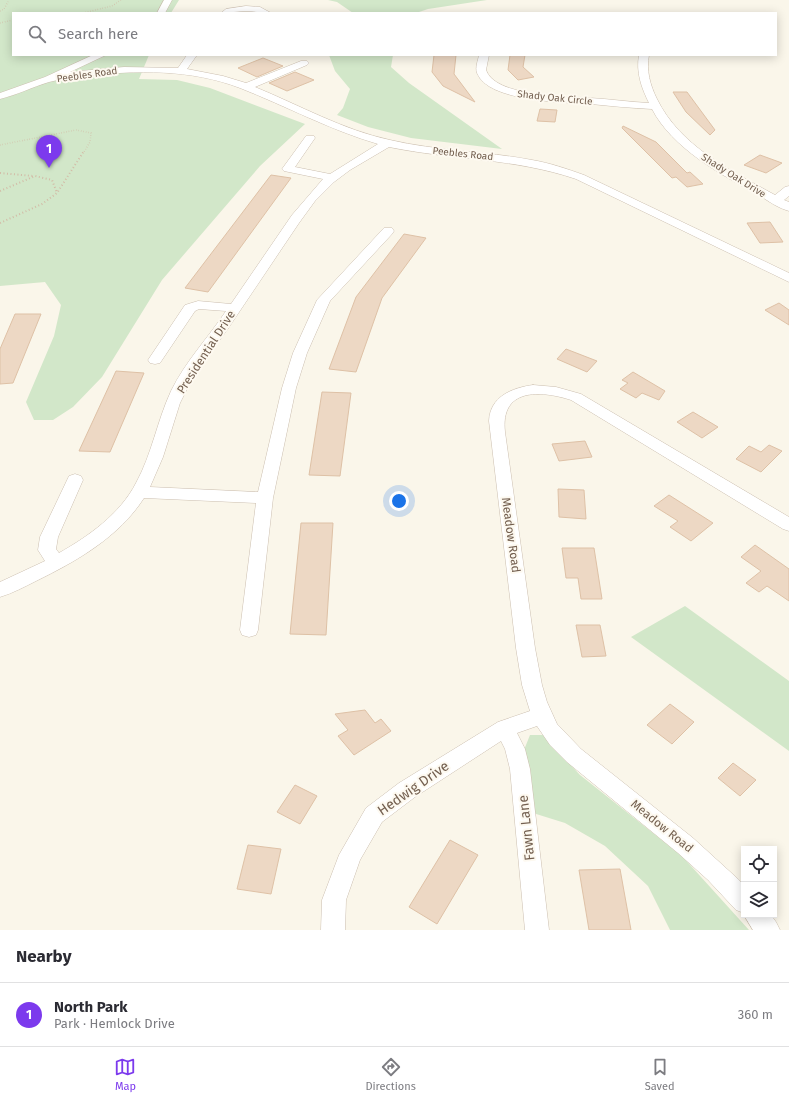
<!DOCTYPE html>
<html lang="en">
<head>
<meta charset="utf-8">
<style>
	body { margin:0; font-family:"Fira Sans",sans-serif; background:#f2f2f3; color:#2b2b33 }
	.controls { position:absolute; right:12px; bottom:12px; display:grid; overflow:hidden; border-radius:0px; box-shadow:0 2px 10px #0003 }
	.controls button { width:36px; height:36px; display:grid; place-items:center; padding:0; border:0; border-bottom:1px solid #e1e1e2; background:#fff; color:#2b2b33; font:20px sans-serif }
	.you { position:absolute; left:399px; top:501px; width:14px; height:14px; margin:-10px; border:3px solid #fff; border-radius:50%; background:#1a73e8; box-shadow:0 0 0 6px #1a73e833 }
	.badge { display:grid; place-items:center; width:26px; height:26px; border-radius:50%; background:#7c3aed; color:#fff; font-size:13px; font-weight:700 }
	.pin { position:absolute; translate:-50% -33px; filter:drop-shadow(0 1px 2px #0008) }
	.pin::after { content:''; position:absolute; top:21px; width:14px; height:12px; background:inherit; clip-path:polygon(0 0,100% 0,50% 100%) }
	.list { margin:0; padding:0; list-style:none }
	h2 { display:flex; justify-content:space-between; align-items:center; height:52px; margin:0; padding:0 16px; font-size:17px }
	h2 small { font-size:13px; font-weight:400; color:#7c7c81 }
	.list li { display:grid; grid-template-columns:26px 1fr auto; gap:12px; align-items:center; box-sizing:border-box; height:64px; padding:0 16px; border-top:1px solid #e1e1e2 }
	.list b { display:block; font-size:15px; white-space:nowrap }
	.list p { margin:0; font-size:13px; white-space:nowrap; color:#7c7c81 }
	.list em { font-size:13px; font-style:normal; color:#7c7c81 }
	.icon { flex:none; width:22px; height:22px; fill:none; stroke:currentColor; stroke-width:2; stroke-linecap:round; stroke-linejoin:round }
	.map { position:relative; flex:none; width:789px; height:930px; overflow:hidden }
	.search { position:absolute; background:#fff; box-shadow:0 2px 10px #0003; left:12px; right:12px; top:12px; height:44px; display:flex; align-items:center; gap:10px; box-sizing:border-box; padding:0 14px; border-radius:0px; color:#7c7c81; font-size:15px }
	.sheet { height:116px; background:#fff }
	nav { display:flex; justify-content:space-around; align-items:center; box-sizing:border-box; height:56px; border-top:1px solid #e1e1e2; background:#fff; font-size:11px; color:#7c7c81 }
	nav a { display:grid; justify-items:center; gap:2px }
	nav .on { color:#7c3aed }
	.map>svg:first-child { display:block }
	.green { fill:#d2e7c9 }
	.building { fill:#edd8c4; stroke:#dec1a6 }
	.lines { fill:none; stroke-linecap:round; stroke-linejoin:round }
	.minor-casing { stroke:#ccbfb0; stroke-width:1 }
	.path-far1 { stroke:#d2bca7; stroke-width:1.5; stroke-dasharray:0.5 2; stroke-linecap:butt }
	.path { stroke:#d2bca7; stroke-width:2; stroke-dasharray:1 2.5; stroke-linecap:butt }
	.minor { fill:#fff; fill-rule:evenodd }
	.labels { text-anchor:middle; stroke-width:4; stroke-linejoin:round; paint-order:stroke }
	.far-street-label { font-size:10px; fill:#735f4f; stroke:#fdf9f0 }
	.street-label { font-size:12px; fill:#735f4f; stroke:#fdf9f0 }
	.near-street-label { font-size:14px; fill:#735f4f; stroke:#fdf9f0 }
</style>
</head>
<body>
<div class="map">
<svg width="789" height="930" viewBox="0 0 789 930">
	<rect width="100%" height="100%" fill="#faf6ea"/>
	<!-- green -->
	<path class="green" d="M0 0H179L171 13H13V55H149L139 79 177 80 210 88 305 124 260 166 162 280 102 377 73 407 53 420H34L26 402 54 336 61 305 45 282 0 286Z
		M328 0H487L428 9 416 13H353L337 2Z
		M329 55H393L391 67 409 83 502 149 411 138 368 127 337 115 343 108 350 89 335 71Z
		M685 606 789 681V751L631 637Z
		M530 735H543L580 775 682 856 749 930H670L648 886 605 846 565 823 533 813 524 750Z"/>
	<!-- building -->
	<path class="building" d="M434 55H456L454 74 475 102 443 86 432 72Z
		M510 55H525L523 67 534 77 518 80 508 70Z
		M263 58 283 66 257 77 238 68Z
		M295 72 314 80 287 91 269 83Z
		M673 92H687L715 130 710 135 686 112Z
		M540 109 557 110 555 122 537 121Z
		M623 126 656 142 687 173 690 172 703 184 687 187 676 177 672 178 622 128Z
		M760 155 782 163 766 173 744 165Z
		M271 175 291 178 208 292 185 288Z
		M770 222 783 242 760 243 747 223Z
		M404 234 426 238 382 298 356 372 329 369 356 297Z
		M779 303 789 310V325L765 310Z
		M15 314H41L13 383 0 384V349Z
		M566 349 597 361 587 372 557 359Z
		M116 371 144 373 110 452 79 451Z
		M633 372 665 391 659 400 642 393 636 398 620 389 628 383 622 380Z
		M322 392 351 393 340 476 309 475Z
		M693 412 718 427 702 438 677 422Z
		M585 441 592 457 559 461 552 444Z
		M769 445 782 451 761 472 736 459 749 446 761 452Z
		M558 489 584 490 586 519 559 517Z
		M669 495 713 523 691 541 670 527 678 521 654 506Z
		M301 523H333L326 635 290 634Z
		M755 545 789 569V601L767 586 759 592 746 583 761 571 741 557Z
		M562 548H594L602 599H581L578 578H566Z
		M576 625H600L606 656 582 657Z
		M670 704 694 722 672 744 647 725Z
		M365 710 375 723 381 719 391 731 354 755 338 736 348 730 335 714Z
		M733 763 756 780 740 796 718 778Z
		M295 785 317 796 300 824 277 812Z
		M450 840 478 855 437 924 409 907Z
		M248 845 281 849 271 894 237 889Z
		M620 869 631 930H589L579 870Z"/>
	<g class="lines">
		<defs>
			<path id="minor" d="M164 0H172L165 13H157Z
				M246 6 260 7 271 13 246 11 221 13 226 9Z
				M93 55H106L70 72 124 67 178 68 187 55H197L187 69 223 76 246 83 301 61H307L309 63 307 65 255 87C299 105 343 130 390 140 437 151 485 151 532 160 550 163 567 169 584 175L789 273V282L576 179C514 158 452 160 389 147L350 170 334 182 315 201 299 223 227 330 193 377 180 403 163 457 150 487 258 492 282 388 293 353 317 300 384 228H392L394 231 392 234 330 301 307 353 296 388 273 498 258 630 256 635 249 637 242 635 240 630 256 503 144 498C119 537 77 561 36 581 24 587 13 593 0 597V582L45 561 38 550 40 537 69 476 75 474 81 476 83 480 58 537 56 549 59 553C89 536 120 514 136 483 152 454 157 421 171 391 185 362 208 338 226 311L199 309 195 311 160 363 155 364 150 363 148 360 185 305 198 301 231 304 292 215 323 179 284 171 282 169 306 136H314L315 138 295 167 330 174 378 144C330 130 286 106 240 88 191 69 136 70 85 76 73 78 60 79 49 82 32 87 17 95 0 99V93L45 77Z
				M479 55H489L486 70C495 97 567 96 590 98 609 99 629 102 649 103 641 87 636 72 639 55H649C646 70 650 85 657 99 680 146 731 171 775 195L785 187 789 186V196L784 200 789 202V211C778 208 768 201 759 195 721 175 672 148 652 109 631 108 611 106 591 104 564 102 488 102 477 73 475 67 478 61 479 55Z
				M533 385 556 387 581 394 789 517V531L783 529 571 400C540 390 500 388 505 432L535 648 542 685 547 702 557 724 581 749 693 838 738 879 744 885V913L736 910 708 880 678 853 567 762 550 745 537 726 517 733 525 749 530 769 549 930H525L510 769 505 749 501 741 415 797 382 822 360 860 346 900 345 930H321L322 900 339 855 366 808 399 783 498 722 530 711 522 685 516 648 489 421C490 397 511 388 533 385Z
				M744 915H771L776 922 780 930H753Z"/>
		</defs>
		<!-- minor casing -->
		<use href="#minor" class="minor-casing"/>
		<!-- path-far1 -->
		<path class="path-far1" d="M0 11 4 9 9 0
			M83 13 112 6 121 0
			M0 23 13 20
			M0 145 76 130 91 133 90 142 84 152"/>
		<!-- path -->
		<path class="path" d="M0 173 33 176
			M0 191 35 176 52 180 57 193
			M0 223 42 204 57 193 84 151"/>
		<!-- minor -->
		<use href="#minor" class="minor"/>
	</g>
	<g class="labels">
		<!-- far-street labels -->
		<g class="far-street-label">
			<text transform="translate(87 74) rotate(-8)" y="4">Peebles Road</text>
			<text transform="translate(555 97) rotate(6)" y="4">Shady Oak Circle</text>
			<text transform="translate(463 153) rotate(6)" y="4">Peebles Road</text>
			<text transform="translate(734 175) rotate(32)" y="4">Shady Oak Drive</text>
		</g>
		<!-- street labels -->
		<g class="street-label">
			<text transform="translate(206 352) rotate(-57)" y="4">Presidential Drive</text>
			<text transform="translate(511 535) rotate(82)" y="4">Meadow Road</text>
			<text transform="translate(662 826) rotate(39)" y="4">Meadow Road</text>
		</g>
		<!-- near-street labels -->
		<g class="near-street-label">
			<text transform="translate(413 788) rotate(-35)" y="5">Hedwig Drive</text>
			<text transform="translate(526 828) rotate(-96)" y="5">Fawn Lane</text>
		</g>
	</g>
</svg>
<div class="controls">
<button><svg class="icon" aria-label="locate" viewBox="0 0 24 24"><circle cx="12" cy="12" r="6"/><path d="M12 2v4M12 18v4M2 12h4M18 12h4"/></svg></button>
<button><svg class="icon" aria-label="layers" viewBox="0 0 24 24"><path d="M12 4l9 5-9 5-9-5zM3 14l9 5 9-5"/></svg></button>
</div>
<div class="you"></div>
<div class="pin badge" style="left:49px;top:168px">1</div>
<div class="search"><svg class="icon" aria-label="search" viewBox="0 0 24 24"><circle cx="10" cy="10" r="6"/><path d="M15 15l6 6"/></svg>Search here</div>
</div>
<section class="sheet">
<h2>Nearby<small></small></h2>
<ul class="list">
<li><span class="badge">1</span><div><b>North Park</b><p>Park · Hemlock Drive</p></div><em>360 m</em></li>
</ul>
</section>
<nav>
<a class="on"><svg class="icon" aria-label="map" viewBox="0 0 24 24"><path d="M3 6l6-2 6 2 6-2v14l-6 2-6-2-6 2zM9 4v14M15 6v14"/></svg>Map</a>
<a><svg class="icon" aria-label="directions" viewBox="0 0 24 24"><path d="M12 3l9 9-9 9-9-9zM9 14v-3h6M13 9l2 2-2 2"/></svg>Directions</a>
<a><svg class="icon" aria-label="saved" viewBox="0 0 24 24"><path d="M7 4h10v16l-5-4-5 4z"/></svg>Saved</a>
</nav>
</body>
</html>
